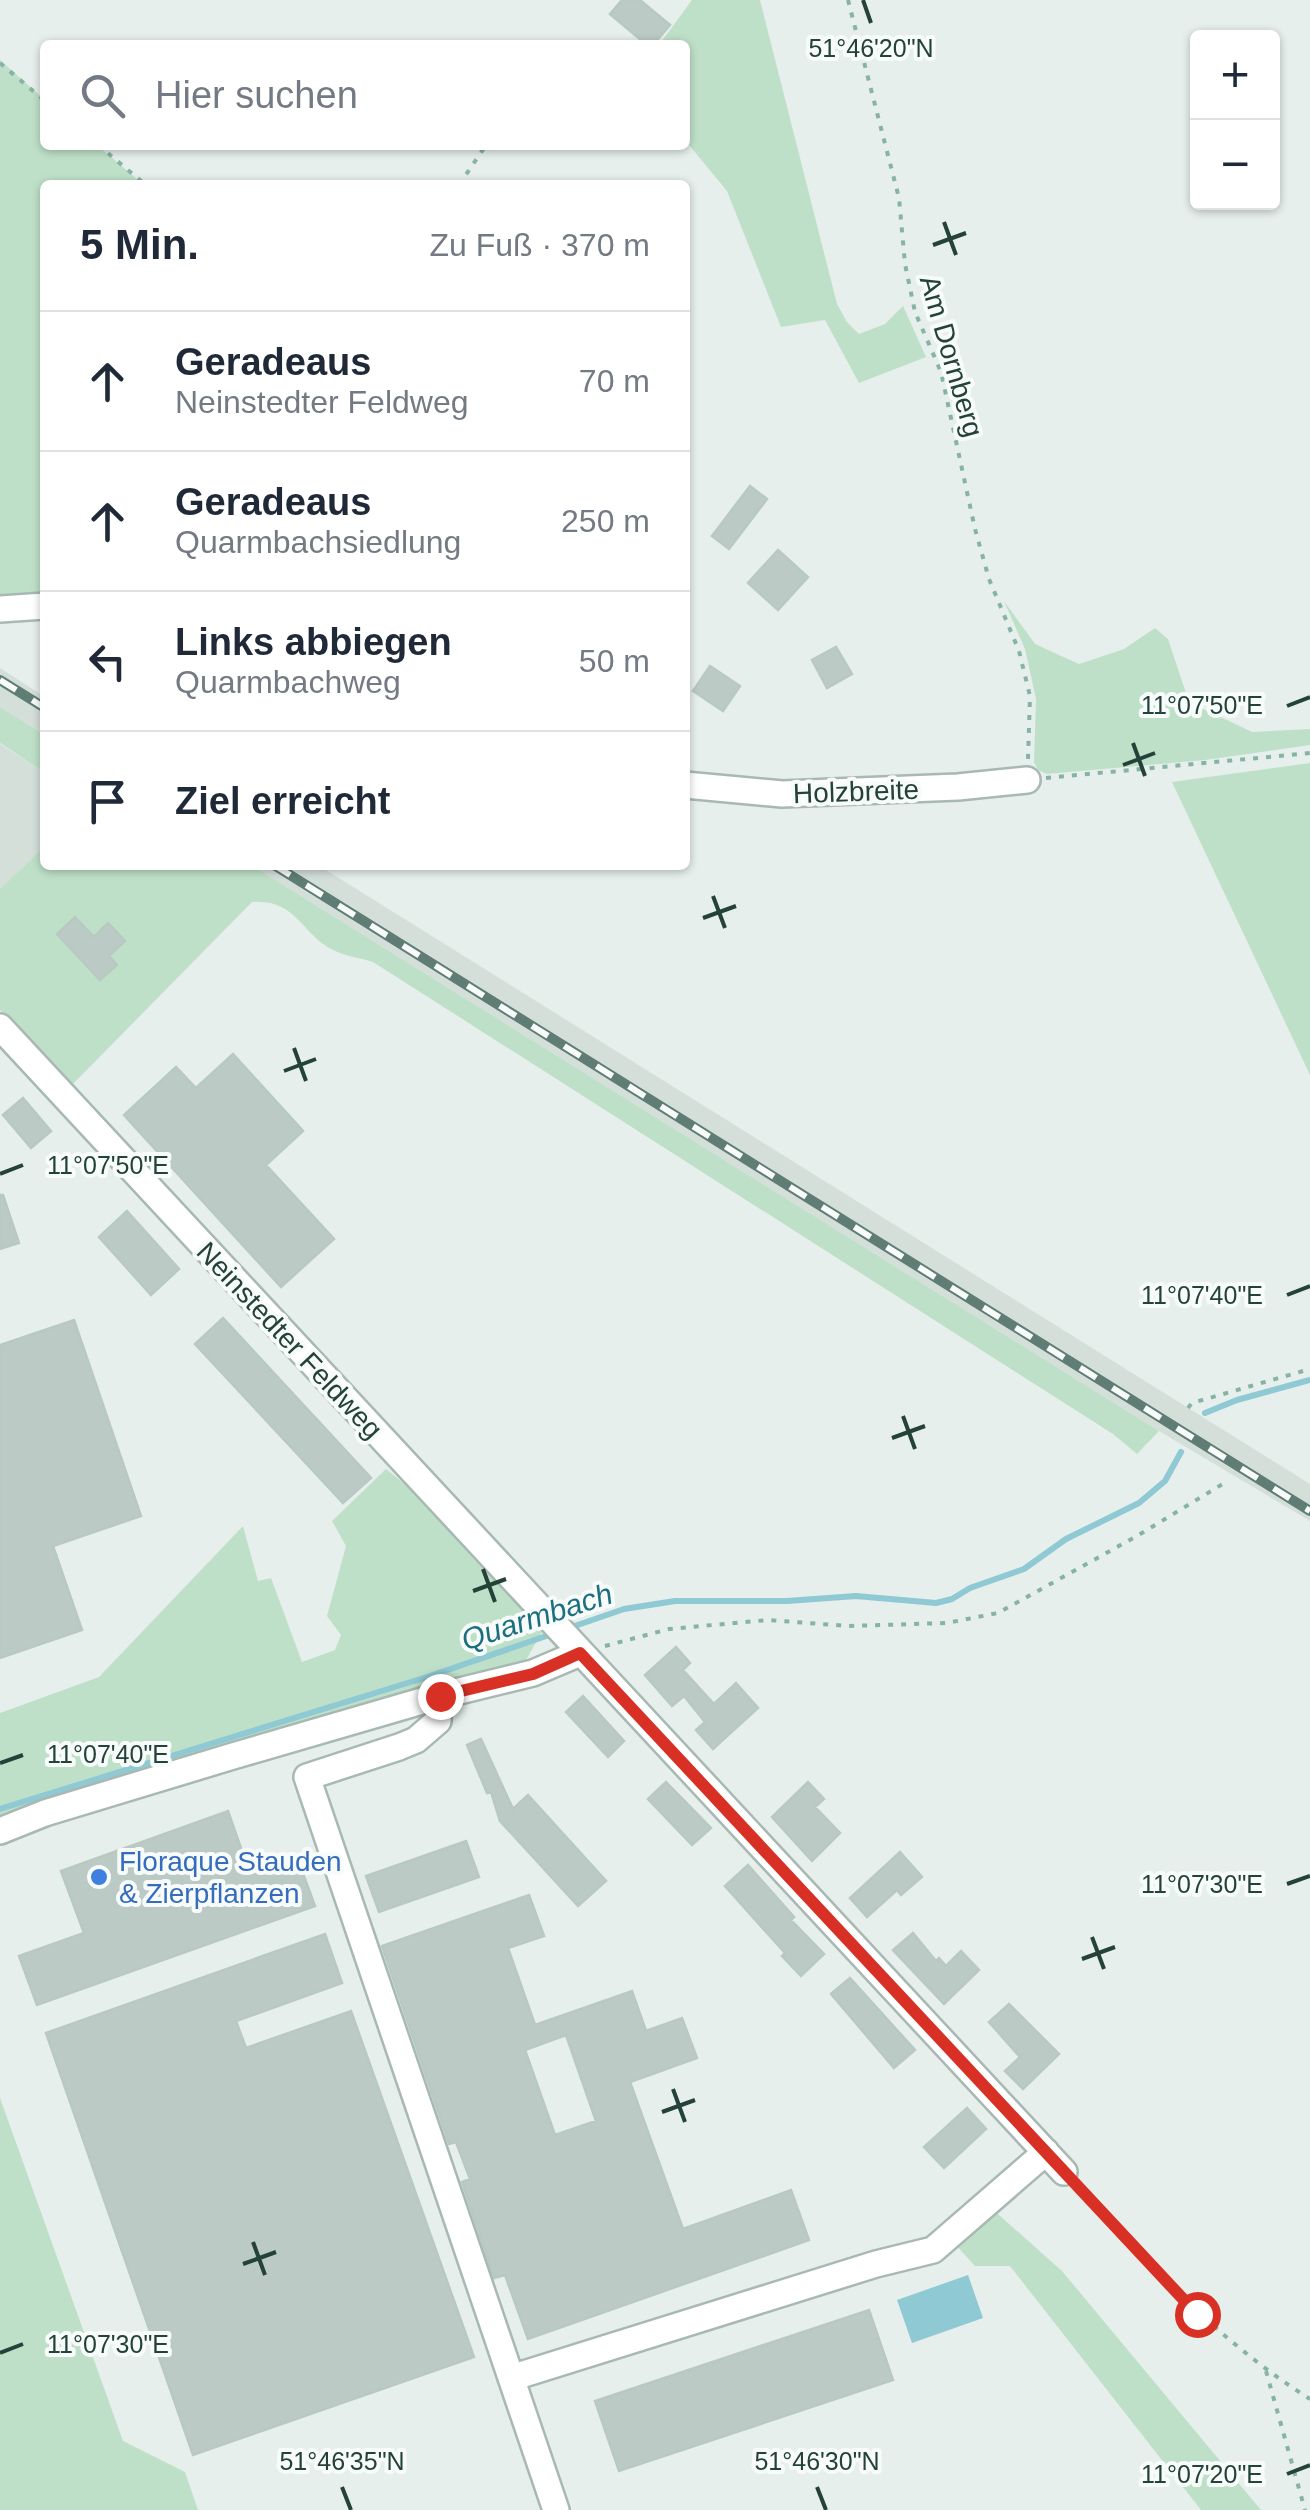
<!DOCTYPE html>
<html lang="de">
<head>
<meta charset="utf-8">
<style>
	body { margin:0; font-family:Helvetica,sans-serif; background:#f2f2f3; color:#1f2937 }
	.controls { position:absolute; right:30px; top:30px; display:grid; overflow:hidden; border-radius:10px; box-shadow:0 2px 8px #0004 }
	.controls button { width:90px; height:90px; display:grid; place-items:center; padding:0; border:0; border-bottom:2px solid #e0e1e3; background:#fff; color:#1f2937; font:50px sans-serif }
	.stop { position:absolute; width:30px; height:30px; margin:-22px; border:8px solid #d93025; border-radius:50%; background:#fff }
	.stop.end { background:#d93025; border-color:#fff; box-shadow:0 2px 10px #0008 }
	.list { margin:0; padding:0; list-style:none }
	h2 { display:flex; justify-content:space-between; align-items:center; height:130px; margin:0; padding:0 40px; font-size:42px }
	h2 small { font-size:32px; font-weight:400; color:#747a83 }
	.list li { display:grid; grid-template-columns:65px 1fr auto; gap:30px; align-items:center; box-sizing:border-box; height:140px; padding:0 40px; border-top:2px solid #e0e1e3 }
	.list b { display:block; font-size:38px; white-space:nowrap }
	.list p { margin:0; font-size:32px; white-space:nowrap; color:#747a83 }
	.list em { font-size:32px; font-style:normal; color:#747a83 }
	.icon { flex:none; width:55px; height:55px; fill:none; stroke:currentColor; stroke-width:2; stroke-linecap:round; stroke-linejoin:round }
	.map { position:relative; flex:none; width:1310px; height:2510px; overflow:hidden }
	.search { position:absolute; background:#fff; box-shadow:0 2px 8px #0004; left:40px; top:40px; width:650px; height:110px; display:flex; align-items:center; gap:25px; box-sizing:border-box; padding:0 35px; border-radius:10px; color:#747a83; font-size:38px }
	.panel { position:absolute; background:#fff; box-shadow:0 2px 8px #0004; left:40px; top:180px; width:650px; height:690px; border-radius:10px }
	.map>svg:first-child { display:block }
	.built { fill:#d4dfda }
	.green { fill:#bfe0c8 }
	.water { fill:#8ec9d4 }
	.lines { fill:none; stroke-linecap:round; stroke-linejoin:round }
	.stream { stroke:#8ec9d4; stroke-width:6 }
	.building { fill:#bbcac4; stroke:#b8c9c2; stroke-width:2.5; fill-rule:evenodd }
	.minor-casing { stroke:#a8b8b2; stroke-width:30 }
	.path { stroke:#86b3a5; stroke-width:4; stroke-dasharray:5 8; stroke-linecap:butt }
	.minor { stroke:#fff; stroke-width:25 }
	.rail-casing { stroke:#5f7d75; stroke-width:10 }
	.rail { stroke:#f7fbf9; stroke-width:6; stroke-dasharray:19; stroke-linecap:butt }
	.route { stroke:#d93025; stroke-width:12 }
	.ticks { fill:none; stroke:#24423a; stroke-width:4 }
	.shop-dot { fill:#3f7fe0; stroke:#f7fbf9; stroke-width:4 }
	.labels { text-anchor:middle; stroke-width:8; stroke-linejoin:round; paint-order:stroke }
	.street-label { font-size:28px; fill:#24423a; stroke:#f7fbf9 }
	.shop-label { font-size:28px; fill:#366cbe; stroke:#f7fbf9; text-anchor:start }
	.water-label { font-size:30px; font-style:italic; fill:#1c6f80; stroke:#f7fbf9 }
	.ticks-label { font-size:25px; text-anchor:middle; fill:#24423a; stroke:#f7fbf9; stroke-width:8; stroke-linejoin:round; paint-order:stroke }
</style>
</head>
<body>
<div class="map">
<svg width="1310" height="2510" viewBox="0 0 1310 2510">
	<rect width="100%" height="100%" fill="#e6efeb"/>
	<!-- built -->
	<path class="built" d="M0 668 45 697V735L0 707Z
		M0 744 45 773V846L0 889Z
		M251 865H318L1310 1484V1521L1159 1431Z"/>
	<!-- green -->
	<path class="green" d="M692 0H760L837 304 847 322 859 334 885 324 903 306 926 357 859 383 825 320 781 327 727 191 685 140V45H659Z
		M0 60 45 100V145H97L144 185H45V600L0 601Z
		M1004 601 1035 644 1079 664 1124 649 1155 628 1168 639 1189 702 1252 732 1310 729V745L1205 760 1047 774 1038 770 1034 762 1036 699 1025 649Z
		M0 707 45 735V773L0 743Z
		M1310 763V1075L1172 782Z
		M45 846V865H251L1159 1431 1137 1454 1113 1434 373 962C360 958 345 956 333 950 301 934 296 898 252 902L73 1084 0 1010V889Z
		M386 1469 411 1489 546 1625 526 1660 0 1821V1713L99 1677 243 1526 258 1581 271 1578 302 1662 335 1650 341 1635 327 1616 346 1546 332 1521Z
		M0 2098 123 2441 185 2472 198 2510H0Z
		M981 2199 1062 2271 1261 2510H1201L1010 2266H975L945 2233Z"/>
	<!-- water -->
	<path class="water" d="M968 2275 983 2318 912 2343 897 2300Z"/>
	<g class="lines">
		<!-- stream -->
		<path class="stream" d="M1205 1413 1237 1400 1310 1380
			M566 1629 624 1609 675 1601H787L856 1596 936 1603 952 1599 970 1588 1024 1569 1066 1539 1139 1503 1165 1481 1181 1452
			M0 1809 427 1677 555 1633"/>
	</g>
	<!-- building -->
	<path class="building" d="M622 0H640L670 25 653 45H647L610 14Z
		M750 486 767 499 729 549 712 536Z
		M778 550 808 577 778 610 748 583Z
		M836 647 852 674 827 688 812 660Z
		M710 666 740 686 723 711 693 691Z
		M75 917 94 937 108 923 125 941 109 956 117 965 100 980 57 934Z
		M233 1054 303 1131 266 1165 334 1239 281 1287 124 1115 176 1067 196 1088Z
		M23 1098 51 1131 31 1148 3 1115Z
		M0 1195H3L19 1243 0 1249Z
		M127 1211 179 1269 151 1295 99 1237Z
		M223 1318 371 1478 343 1503 195 1344Z
		M74 1320 141 1516 53 1546 82 1630 0 1658V1345Z
		M676 1647 690 1663 683 1670 714 1704 736 1683 758 1708 713 1749 696 1730 705 1722 684 1696 672 1706 645 1675Z
		M583 1696 624 1741 608 1757 566 1712Z
		M481 1739 513 1809 528 1795 606 1881 578 1906 500 1821 491 1792 487 1793 467 1745Z
		M666 1782 711 1828 692 1845 648 1799Z
		M808 1782 824 1799 815 1807 840 1833 812 1861 772 1817Z
		M228 1811 250 1874 297 1857 315 1906 37 2005 19 1956 84 1933 61 1871Z
		M466 1841 479 1877 379 1912 366 1876Z
		M900 1852 922 1877 901 1895 897 1890 867 1917 850 1898Z
		M748 1865 794 1917 791 1920 824 1954 801 1976 782 1956 785 1953 725 1886Z
		M529 1895 544 1936 508 1948 535 2025 632 1991 646 2031 682 2018 697 2058 630 2082 683 2229 791 2190 809 2240 528 2339 505 2275 494 2278 462 2182 470 2179 456 2142 449 2144 382 1946ZM566 2035 596 2121 555 2135 525 2050Z
		M913 1933 936 1961 939 1958 946 1966 961 1951 979 1970 944 2004 893 1950Z
		M325 1934 342 1983 236 2021 246 2048 351 2011 474 2357 193 2455 46 2033Z
		M850 1978 915 2050 894 2068 831 1994Z
		M1009 2004 1059 2054 1023 2089 1005 2071 1020 2057 989 2022Z
		M967 2108 986 2129 944 2168 924 2147Z
		M869 2310 893 2380 619 2471 595 2401Z"/>
	<g class="lines">
		<defs>
			<path id="minor" d="M0 609 45 606
				M685 785 782 794 958 787 1027 780
				M0 1027 1064 2172
				M439 1696 438 1721 416 1740 399 1747 307 1777 556 2510
				M0 1831 45 1813 233 1756 439 1696 533 1673 580 1653
				M511 2378 876 2264 933 2250 1046 2152"/>
		</defs>
		<!-- minor casing -->
		<use href="#minor" class="minor-casing"/>
		<!-- path -->
		<path class="path" d="M848 0 899 198 905 264 915 312 941 372 975 529 989 579 1019 651 1030 696 1028 759
			M553 45 555 41
			M0 63 45 101
			M98 145 146 185
			M459 185 486 145
			M1046 778 1310 753
			M1188 1408 1192 1403 1310 1369
			M605 1646 669 1629 768 1620 848 1626 947 1623 998 1613 1137 1536 1226 1482
			M1078 2186C1153 2267 1215 2339 1310 2399
			M1266 2371 1305 2510"/>
		<!-- minor -->
		<use href="#minor" class="minor"/>
		<defs>
			<path id="rail" d="M0 680 45 708
				M274 865 1310 1511"/>
		</defs>
		<!-- rail casing -->
		<use href="#rail" class="rail-casing"/>
		<!-- rail -->
		<use href="#rail" class="rail"/>
	</g>
	<g class="lines">
		<!-- route -->
		<path class="route" d="M440 1696 533 1674 580 1653 1197 2314"/>
	</g>
	<!-- ticks -->
	<path class="ticks" d="M863 0 871 23M944 222 956 255M933 245 966 233M1287 706 1310 697M1133 743 1145 776M1123 765 1155 753M713 896 725 928M703 918 736 906M294 1048 306 1081M284 1071 316 1059M0 1174 23 1165M1287 1295 1310 1286M903 1416 915 1449M892 1438 925 1426M483 1569 495 1602M473 1591 506 1579M0 1763 23 1755M1287 1884 1310 1876M1092 1937 1104 1969M1082 1959 1115 1947M673 2089 685 2122M662 2112 695 2100M253 2242 265 2275M243 2264 276 2252M0 2353 23 2344M1287 2474 1310 2465M342 2487 351 2510M817 2487 826 2510"/>
	<!-- markers -->
	<circle class="shop-dot" cx="99" cy="1877" r="10"/>
	<g class="labels">
		<!-- street labels -->
		<g class="street-label">
			<text transform="translate(952 356) rotate(74)" y="10">Am Dornberg</text>
			<text transform="translate(856 791) rotate(-2)" y="10">Holzbreite</text>
			<text transform="translate(290 1340) rotate(47)" y="10">Neinstedter Feldweg</text>
		</g>
		<!-- shop labels -->
		<g class="shop-label">
			<text x="119" y="1871">Floraque Stauden<tspan x="119" dy="32">&amp; Zierpflanzen</tspan></text>
		</g>
		<!-- water labels -->
		<g class="water-label">
			<text transform="translate(537 1617) rotate(-18)" y="10">Quarmbach</text>
		</g>
	</g>
	<g class="ticks-label">
		<text x="871" y="57">51°46'20"N</text>
		<text x="1202" y="714">11°07'50"E</text>
		<text x="108" y="1174">11°07'50"E</text>
		<text x="1202" y="1304">11°07'40"E</text>
		<text x="108" y="1763">11°07'40"E</text>
		<text x="1202" y="1893">11°07'30"E</text>
		<text x="108" y="2353">11°07'30"E</text>
		<text x="342" y="2470">51°46'35"N</text>
		<text x="817" y="2470">51°46'30"N</text>
		<text x="1202" y="2483">11°07'20"E</text>
	</g>
</svg>
<div class="controls">
<button>+</button>
<button>−</button>
</div>
<div class="stop" style="left:1197px;top:2314px"></div>
<div class="stop end" style="left:440px;top:1696px"></div>
<div class="search"><svg class="icon" aria-label="search" viewBox="0 0 24 24"><circle cx="10" cy="10" r="6"/><path d="M15 15l6 6"/></svg>Hier suchen</div>
<section class="panel">
<h2>5 Min.<small>Zu Fuß · 370 m</small></h2>
<ul class="list">
<li><svg class="icon" aria-label="ahead" viewBox="0 0 24 24"><path d="M12 20V5M6 11l6-6 6 6"/></svg><div><b>Geradeaus</b><p>Neinstedter Feldweg</p></div><em>70 m</em></li>
<li><svg class="icon" aria-label="ahead" viewBox="0 0 24 24"><path d="M12 20V5M6 11l6-6 6 6"/></svg><div><b>Geradeaus</b><p>Quarmbachsiedlung</p></div><em>250 m</em></li>
<li><svg class="icon" aria-label="left" viewBox="0 0 24 24"><path d="M17 20v-9H6M10 6l-5 5 5 5"/></svg><div><b>Links abbiegen</b><p>Quarmbachweg</p></div><em>50 m</em></li>
<li><svg class="icon" aria-label="arrive" viewBox="0 0 24 24"><path d="M6 21V4h12l-3 4 3 4H6"/></svg><div><b>Ziel erreicht</b></div></li>
</ul>
</section>
</div>
</body>
</html>
